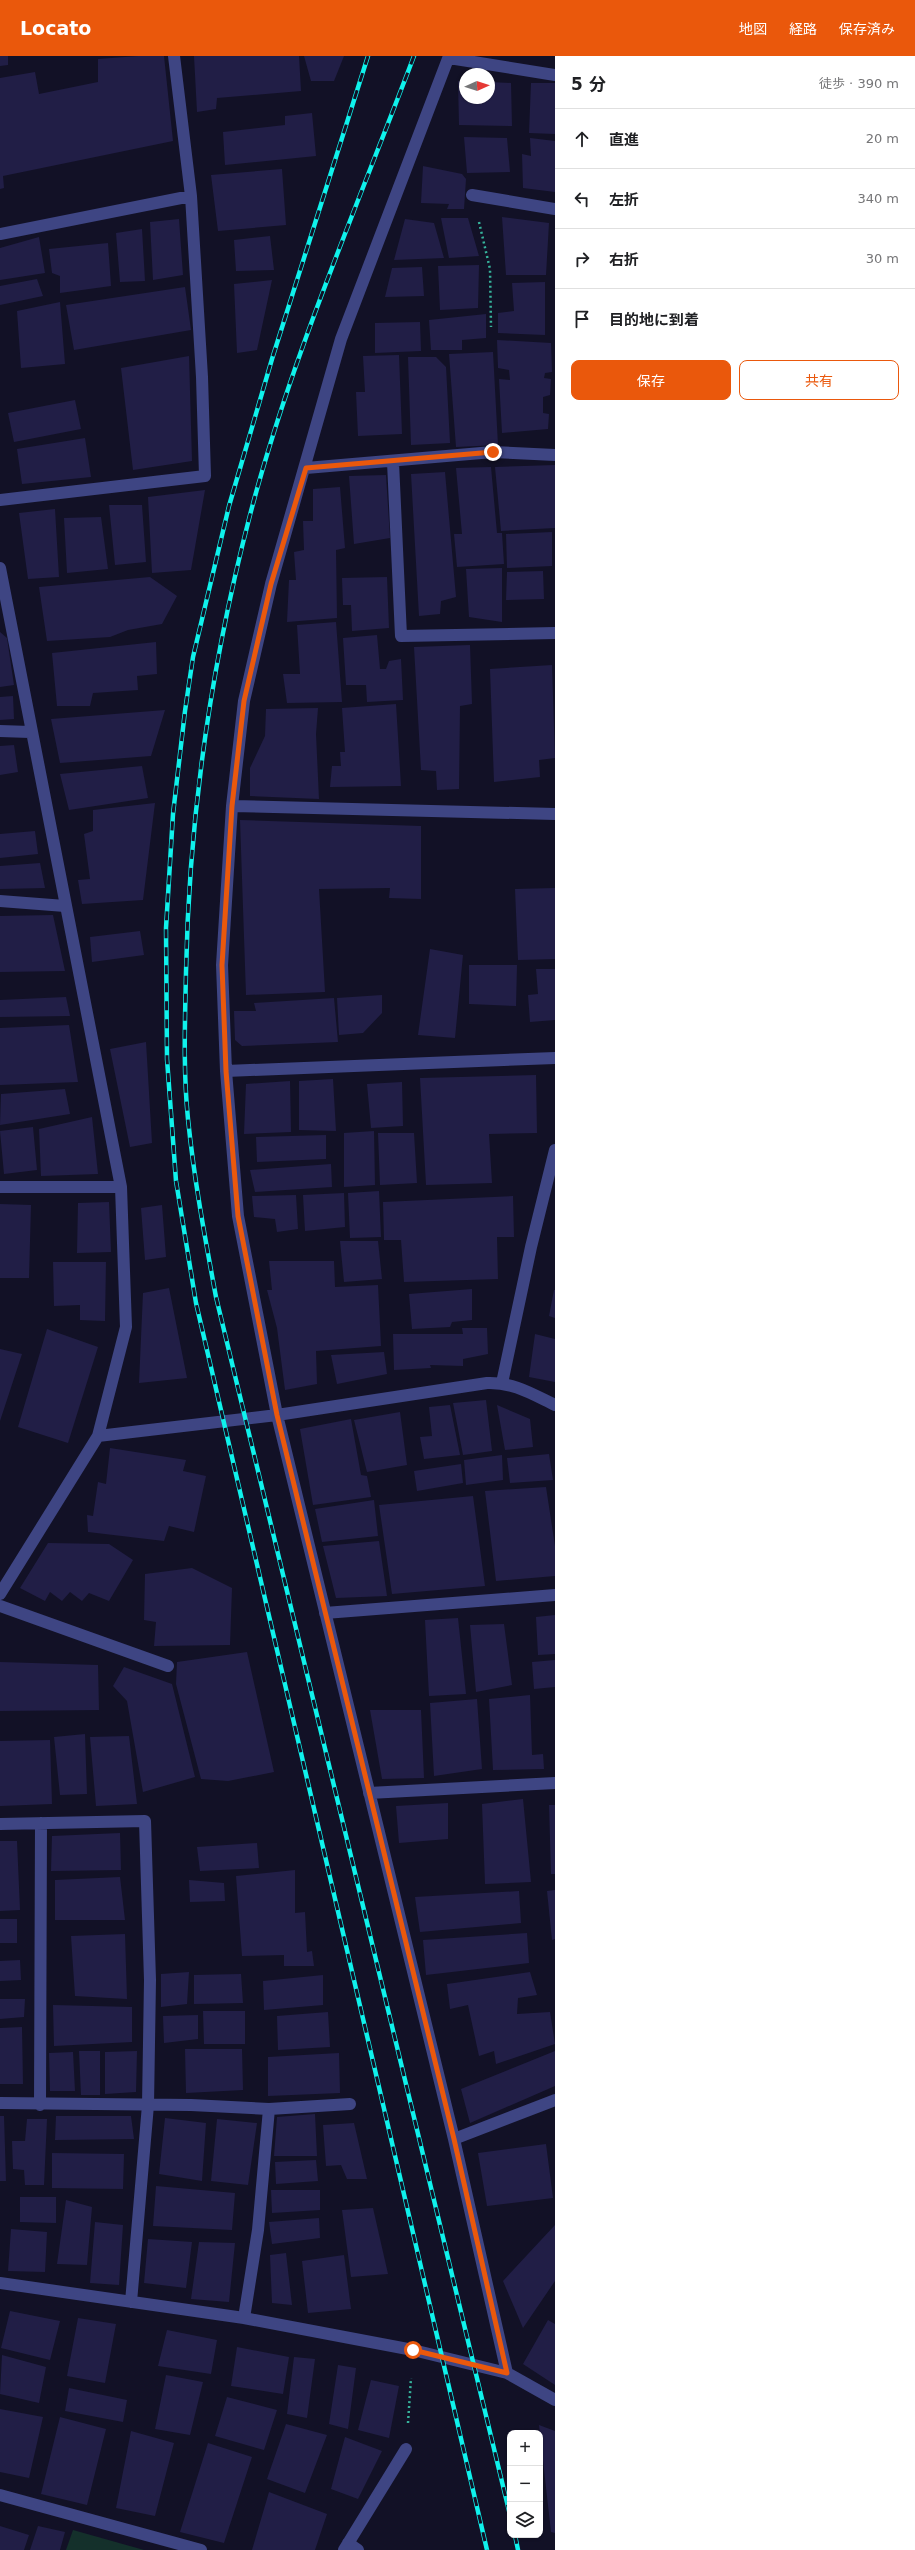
<!DOCTYPE html>
<html lang="ja">
<head>
<meta charset="utf-8">
<style>
	body { margin:0; font-family:"DejaVu Sans","Noto Sans JP",sans-serif; background:#f2f2f2; color:#202124 }
	.controls { position:absolute; right:12px; bottom:12px; display:grid; overflow:hidden; border-radius:8px; box-shadow:0 1px 3px #0004 }
	.controls button { width:36px; height:36px; display:grid; place-items:center; padding:0; border:0; border-bottom:1px solid #e0e0e0; background:#fff; color:#202124; font:20px sans-serif }
	.compass { position:absolute; left:459px; top:12px; width:36px; height:36px; border-radius:50%; background:#fff; box-shadow:0 1px 3px #0004; rotate:87deg }
	.stop { position:absolute; width:12px; height:12px; margin:-9px; border:3px solid #ea580c; border-radius:50%; background:#fff }
	.stop.end { background:#ea580c; border-color:#fff; box-shadow:0 1px 4px #0008 }
	.list { margin:0; padding:0; list-style:none }
	h2 { display:flex; justify-content:space-between; align-items:center; height:52px; margin:0; padding:0 16px; font-size:17px }
	h2 small { font-size:13px; font-weight:400; color:#757577 }
	.list li { display:grid; grid-template-columns:26px 1fr auto; gap:12px; align-items:center; box-sizing:border-box; height:60px; padding:0 16px; border-top:1px solid #e0e0e0 }
	.list b { display:block; font-size:15px; white-space:nowrap }
	.list em { font-size:13px; font-style:normal; color:#757577 }
	.actions { display:flex; gap:8px; padding:12px 16px }
	.actions a { flex:1; padding:9px 0; border:1px solid #ea580c; border-radius:8px; text-align:center; font-size:14px; color:#ea580c }
	.actions .main { background:#ea580c; color:#fff }
	.icon { flex:none; width:22px; height:22px; fill:none; stroke:currentColor; stroke-width:2; stroke-linecap:round; stroke-linejoin:round }
	.map { position:relative; flex:none; width:555px; height:2494px; overflow:hidden }
	header { display:flex; align-items:center; gap:24px; box-sizing:border-box; height:56px; padding:0 20px; background:#ea580c; color:#fff }
	header strong { font-size:19px }
	nav { display:flex; gap:22px; margin-inline-start:auto; font-size:14px }
	main { display:flex }
	aside { flex:1; background:#fff }
	.map>svg:first-child { display:block }
	.green { fill:#14302b }
	.building { fill:#211e46 }
	.lines { fill:none; stroke-linecap:round; stroke-linejoin:round }
	.path { stroke:#36b39b; stroke-width:2.5; stroke-dasharray:2 3; stroke-linecap:butt }
	.minor { stroke:#3e4583; stroke-width:12 }
	.rail-casing { stroke:#0ff2ec; stroke-width:4.5 }
	.rail { stroke:#121126; stroke-width:3; stroke-dasharray:9; stroke-linecap:butt }
	.route { stroke:#ea580c; stroke-width:5 }
</style>
</head>
<body>
<header>
<strong>Locato</strong>
<nav><a>地図</a><a>経路</a><a>保存済み</a></nav>
</header>
<main>
<div class="map">
<svg width="555" height="2494" viewBox="0 0 555 2494">
	<rect width="100%" height="100%" fill="#121126"/>
	<!-- green -->
	<path class="green" d="M73 2474 144 2494H66Z"/>
	<!-- building -->
	<path class="building" d="M0 0H8V9L0 10Z
		M138 0H164L173 85 3 120 4 132 0 133V22L35 16 39 38 98 26V3Z
		M194 0H299L301 35 217 42 216 53 197 56Z
		M304 0H344L334 25H311Z
		M458 25 465 26V42H489V26L511 27 512 70 459 69Z
		M531 27H555V78L529 77Z
		M312 57 316 100 225 109 223 76 285 69V60Z
		M464 81 507 82 510 116 467 117Z
		M530 82 555 85V136L523 132 522 98 531 100Z
		M423 110 462 118 466 123 464 153H447L449 148 421 147Z
		M282 113 286 169 218 175 211 119Z
		M502 161 549 167 546 219H506Z
		M441 162H468L479 200 449 202Z
		M179 163 183 219 153 224 150 166Z
		M405 163 434 167 444 202 394 204Z
		M142 173 145 225 120 226 116 177Z
		M270 180 274 214 236 215 234 184Z
		M39 181 45 217 0 224V192Z
		M108 187 111 230 60 237V220L52 217 49 193Z
		M479 209 478 252 440 254 438 210Z
		M422 211 424 240 385 241 392 212Z
		M37 223 43 240 0 249V230Z
		M272 224 257 294 237 297 234 228Z
		M545 226V279L498 277V257L514 255 512 227Z
		M185 231 191 274 74 294 66 249Z
		M60 246 65 308 21 312 17 255Z
		M486 258V282L462 284V294H431L429 264Z
		M420 266 421 295 375 297V267Z
		M497 284 551 287 552 316 545 317 544 322 551 323 550 339 543 341V357L549 358 548 373 502 377 499 323 510 324 509 314 498 312Z
		M493 296 498 389 456 391 449 298Z
		M399 299 402 378 358 380 356 336H365L363 300Z
		M189 300 192 405 133 414 121 312Z
		M408 301H436L446 311 450 387 411 389Z
		M75 344 81 373 14 386 8 357Z
		M85 382 91 421 22 428 17 393Z
		M555 409V472L501 475 495 411Z
		M491 411 497 477H502L504 508 457 511 454 478H462L456 412Z
		M445 416 456 541 441 545 440 558 419 560 411 418Z
		M386 419 390 482 354 488 349 420Z
		M340 431 345 492 336 494 337 562 287 566 289 524H296L294 496 304 494 303 465H313V433Z
		M205 434 191 514 152 517 148 441Z
		M109 449H142L146 506 115 509Z
		M55 453 59 521 28 523 19 457Z
		M101 461 108 513 67 517 64 462Z
		M552 476V510L507 512 506 478Z
		M502 512V566L469 561 466 513Z
		M543 515 544 543 506 544 507 516Z
		M150 521 177 540 162 568 128 574 110 581 47 585 39 531Z
		M387 521 389 572 352 575 351 549H343L342 522Z
		M336 566 342 646 287 647 283 618H300L297 569Z
		M0 576 7 582 14 629 0 631Z
		M377 579 380 613H386L389 605 401 603 403 644 367 646 366 629H346L343 582Z
		M156 586 157 618 137 620 138 634 93 637 90 650H57L52 597Z
		M470 589 472 648 460 650 459 733 437 734 436 715 421 714 414 591Z
		M552 609 555 702 539 704 540 721 494 726 490 613Z
		M13 640 14 663 0 664V641Z
		M396 648 401 730 330 731 332 710H341L340 696H345L342 652Z
		M318 652 316 678 319 743 250 740V712L265 680 266 653Z
		M165 654 151 700 60 707 51 663Z
		M14 689 18 716 0 719V690Z
		M142 710 148 742 69 754 60 718Z
		M155 747 143 844 82 848 78 824 90 823 84 778 93 775V754Z
		M240 764 421 770V843L389 842 390 832 319 833 325 936 246 939Z
		M35 775 38 798 0 802V778Z
		M40 807 45 832 0 833V810Z
		M555 832V903L518 904 515 833Z
		M53 859 65 915 0 916V860Z
		M140 875 144 899 92 906 90 881Z
		M430 893 463 899 455 982 418 979Z
		M469 909H517L516 950 469 948Z
		M536 913H555V964L530 966 528 939 538 938Z
		M382 939V957L363 977 339 979 337 942Z
		M66 941 70 960 0 961V944Z
		M334 942 338 986 242 990 235 984 234 955H256L254 947Z
		M69 969 78 1026 0 1029V972Z
		M146 986 152 1087 130 1091 110 993Z
		M536 1019 537 1077 489 1078 492 1127 426 1129 420 1022Z
		M333 1023 336 1075 299 1074V1025Z
		M290 1025 291 1076 244 1078 246 1028Z
		M402 1026 403 1070 371 1072 367 1028Z
		M65 1033 70 1058 0 1069 1 1038Z
		M92 1061 98 1118 41 1120 39 1073Z
		M33 1071 37 1114 4 1118 0 1075Z
		M374 1075 375 1129 344 1131V1077Z
		M378 1077H414L417 1127 380 1129Z
		M326 1079V1103L257 1106 256 1081Z
		M331 1108 332 1131 255 1136 250 1114Z
		M379 1135 381 1181 350 1182 348 1137Z
		M344 1137 345 1171 305 1175 303 1139Z
		M296 1139 298 1173 277 1176 275 1163 254 1161 252 1140Z
		M513 1140 514 1181H497L498 1223 404 1226 401 1184H384L383 1146Z
		M109 1146 111 1196 77 1197 78 1147Z
		M0 1148 31 1149 29 1222H0Z
		M162 1149 166 1201 145 1204 141 1152Z
		M340 1185H378L382 1223 344 1226Z
		M269 1205H334L335 1231 378 1229 381 1290 316 1295 317 1328 285 1334 277 1272 267 1234H272Z
		M53 1206H106L105 1265 80 1264V1249L54 1250Z
		M169 1232 187 1322 139 1327 143 1237Z
		M472 1233V1264L452 1266 450 1271 412 1273 409 1238Z
		M554 1234H555V1262L549 1260Z
		M462 1272H487L488 1298 463 1303V1310L430 1309 431 1312 394 1314 393 1278H463Z
		M47 1273 98 1291 68 1387 18 1371Z
		M535 1278 555 1283V1326L529 1321Z
		M0 1293 22 1298 0 1365Z
		M384 1296 387 1318 337 1328 331 1299Z
		M486 1344 492 1395 463 1399 453 1347Z
		M450 1349 460 1399 424 1403 420 1381 432 1380 429 1351Z
		M497 1349 530 1363 533 1391 505 1394Z
		M400 1356 407 1409 367 1416 354 1364Z
		M351 1363 361 1419 367 1420 371 1441 313 1449 300 1373Z
		M110 1392 186 1404 183 1415 206 1420 194 1476 169 1470 164 1485 88 1476 87 1459 93 1460 98 1426 106 1428Z
		M549 1398 553 1424 510 1427 507 1402Z
		M502 1399 503 1424 466 1429 464 1404Z
		M461 1408 463 1427 417 1435 414 1415Z
		M546 1431 555 1490V1520L496 1525 485 1435Z
		M473 1440 485 1530 392 1538 379 1449Z
		M374 1444 378 1480 322 1486 315 1453Z
		M379 1485 387 1540 336 1542 323 1490Z
		M48 1487 109 1488 133 1504 109 1545 89 1537 82 1545 70 1536 62 1545 50 1536 45 1545 20 1532Z
		M192 1512 232 1532 230 1589 154 1590 156 1566 144 1564 145 1518Z
		M555 1559V1598L538 1599 536 1561Z
		M458 1562 466 1638 429 1640 425 1564Z
		M504 1568 512 1629 476 1636 470 1569Z
		M247 1596 274 1716 228 1725 201 1723 176 1628 177 1606Z
		M555 1604V1631L534 1633 532 1606Z
		M0 1606 98 1609 99 1654 0 1655Z
		M124 1611 172 1628 195 1721 143 1736 127 1645 113 1630Z
		M530 1639 532 1699 543 1698 544 1713 493 1714 489 1643Z
		M477 1643 482 1713 434 1720 430 1647Z
		M370 1654H421L424 1722 382 1723Z
		M85 1678 87 1738 60 1739 54 1681Z
		M129 1680 137 1748 96 1750 90 1681Z
		M50 1684 52 1748 0 1750V1685Z
		M523 1743 531 1826 485 1828 482 1748Z
		M448 1747V1783L399 1787 396 1750Z
		M549 1749H555V1818H551Z
		M120 1777 121 1814 51 1815 52 1780Z
		M0 1785H17L20 1854 0 1855Z
		M257 1787 259 1812 200 1815 197 1791Z
		M295 1814V1857L305 1856 307 1896 312 1895 314 1910H284V1899L242 1900 236 1820Z
		M120 1821 125 1864H55V1824Z
		M189 1824 224 1827 225 1845 190 1846Z
		M555 1834V1883L552 1884 547 1835Z
		M519 1835 521 1867 420 1876 415 1841Z
		M0 1863H17V1887H0Z
		M527 1877 529 1907 426 1919 423 1884Z
		M125 1878 127 1943 75 1940 71 1880Z
		M20 1904 21 1924 0 1925V1905Z
		M189 1916 187 1948 161 1951V1918Z
		M530 1916 537 1939 518 1942 517 1958 550 1956 555 1988 496 2008 494 1995 479 2000 468 1949 450 1953 447 1928Z
		M241 1918 243 1947 194 1948V1919Z
		M323 1919V1949L264 1954 263 1925Z
		M0 1943H25L24 1961 0 1963Z
		M53 1949 132 1951V1986L54 1990Z
		M203 1955H245V1988H204Z
		M328 1956 330 1991 278 1994 277 1960Z
		M198 1959V1983L164 1987 163 1960Z
		M22 1971 23 2028H0V1972Z
		M185 1993H242L243 2034 186 2037Z
		M79 1995H100V2039H81Z
		M137 1995 136 2036 105 2038V1996Z
		M555 1995V2030L470 2067 461 2033Z
		M73 1996 75 2035H50L49 1997Z
		M339 1997 340 2037 268 2040V2001Z
		M315 2058 317 2100H274L277 2061Z
		M0 2060H4L6 2125H0Z
		M56 2060H131L134 2083 55 2084Z
		M165 2062 206 2067 202 2125 159 2118Z
		M27 2063H47L44 2129H25L24 2114 13 2113 12 2085H25Z
		M217 2063 257 2067 248 2129 211 2125Z
		M354 2067 367 2123H347L341 2109 326 2110 323 2069Z
		M546 2088 553 2142 487 2150 478 2097Z
		M52 2097 124 2098 123 2133 52 2132Z
		M316 2104 318 2125 276 2128 275 2106Z
		M156 2130 235 2137 232 2174 153 2170Z
		M271 2134H320V2154L272 2157Z
		M20 2141H56V2167L20 2166Z
		M66 2144 92 2151 87 2209 57 2208Z
		M373 2152 388 2218 351 2221 342 2154Z
		M319 2162 320 2182 272 2188 269 2166Z
		M95 2166 123 2169 119 2229 90 2227Z
		M555 2169V2225L523 2272 503 2225Z
		M11 2173 47 2176 45 2216 8 2215Z
		M148 2183 192 2186 186 2232 144 2227Z
		M199 2186 235 2187 229 2246 191 2243Z
		M286 2197 292 2249 272 2247 270 2199Z
		M344 2199 351 2253 308 2257 302 2205Z
		M10 2255 60 2265 50 2304 1 2292Z
		M78 2262 116 2268 105 2327 67 2320Z
		M548 2264 555 2268V2329L523 2308Z
		M167 2274 217 2284 211 2318 158 2310Z
		M237 2291 289 2301 283 2338 231 2330Z
		M2 2299 46 2311 39 2347 0 2338Z
		M294 2301 315 2303 307 2362 287 2358Z
		M338 2309 356 2312 348 2373 329 2368Z
		M166 2319 203 2326 190 2379 155 2373Z
		M371 2324 399 2330 389 2382 358 2374Z
		M69 2332 127 2344 123 2366 65 2355Z
		M227 2341 277 2354 264 2394 215 2380Z
		M0 2353 43 2361 29 2422 0 2416Z
		M60 2361 106 2373 87 2449 41 2438Z
		M286 2368 327 2379 305 2437 267 2423Z
		M539 2369 555 2375V2477L551 2476Z
		M131 2375 174 2387 155 2460 116 2452Z
		M345 2381 382 2395 358 2443 331 2433Z
		M208 2387 252 2401 224 2487 180 2476Z
		M269 2436 327 2458 315 2494H252Z
		M0 2470 29 2479 24 2494H0Z
		M38 2470 65 2476 60 2494H30Z"/>
	<g class="lines">
		<!-- path -->
		<path class="path" d="M479 166 490 213 491 271
			M408 2367 411 2322"/>
		<!-- minor -->
		<path class="minor" d="M449 0 341 283 271 528 244 645 232 750 222 909 226 1015 238 1160 277 1359 454 2083 507 2317
			M449 2 555 19
			M472 139 555 153
			M0 178 191 140
			M393 406 401 580 555 577
			M306 412 493 396 555 399
			M0 444 205 420 202 321 191 140 174 0
			M0 512 121 1131 126 1271 98 1380 0 1538
			M0 675 30 676
			M232 750 555 758
			M0 845 65 850
			M226 1015 555 1002
			M0 1131H121
			M502 1327 531 1191 555 1094
			M98 1380 277 1359 487 1327C513 1326 532 1338 555 1349
			M0 1550 168 1610
			M325 1557 555 1539
			M369 1737 555 1727
			M0 1768 145 1765 150 1924 148 2049 131 2246
			M0 2047 191 2049 269 2053 258 2174 244 2262
			M40 2049 41 1767
			M269 2053 350 2048
			M454 2083 555 2044
			M0 2227 244 2262 413 2294 507 2317 555 2344
			M0 2439 201 2494
			M348 2487 358 2494
			M344 2494 406 2393"/>
		<defs>
			<path id="rail" d="M368 0 272 303 229 450 193 601 185 655 173 758 166 872 167 1003 176 1125 196 1247 487 2494
				M414 0C357 151 291 302 250 459 211 609 189 761 186 916 185 965 183 1014 188 1063 194 1123 205 1182 216 1241L510 2459
				M515 2479 518 2494"/>
		</defs>
		<!-- rail casing -->
		<use href="#rail" class="rail-casing"/>
		<!-- rail -->
		<use href="#rail" class="rail"/>
	</g>
	<g class="lines">
		<!-- route -->
		<path class="route" d="M413 2294 507 2317 454 2083 277 1359 238 1160 226 1015 222 909 232 750 244 645 271 528 306 412 493 396"/>
	</g>
</svg>
<div class="controls">
<button>+</button>
<button>−</button>
<button><svg class="icon" aria-label="layers" viewBox="0 0 24 24"><path d="M12 4l9 5-9 5-9-5zM3 14l9 5 9-5"/></svg></button>
</div>
<svg class="compass" viewBox="-18 -18 36 36"><path d="M0-13l5 13h-10z" fill="#e53935"/><path d="M0 13l5-13h-10z" fill="#757577"/></svg>
<div class="stop" style="left:413px;top:2294px"></div>
<div class="stop end" style="left:493px;top:396px"></div>
</div>
<aside>
<h2>5 分<small>徒歩 · 390 m</small></h2>
<ul class="list">
<li><svg class="icon" aria-label="ahead" viewBox="0 0 24 24"><path d="M12 20V5M6 11l6-6 6 6"/></svg><div><b>直進</b></div><em>20 m</em></li>
<li><svg class="icon" aria-label="left" viewBox="0 0 24 24"><path d="M17 20v-9H6M10 6l-5 5 5 5"/></svg><div><b>左折</b></div><em>340 m</em></li>
<li><svg class="icon" aria-label="right" viewBox="0 0 24 24"><path d="M7 20v-9h11M14 6l5 5-5 5"/></svg><div><b>右折</b></div><em>30 m</em></li>
<li><svg class="icon" aria-label="arrive" viewBox="0 0 24 24"><path d="M6 21V4h12l-3 4 3 4H6"/></svg><div><b>目的地に到着</b></div></li>
</ul>
<div class="actions"><a class="main">保存</a><a>共有</a></div>
</aside>
</main>
</body>
</html>
